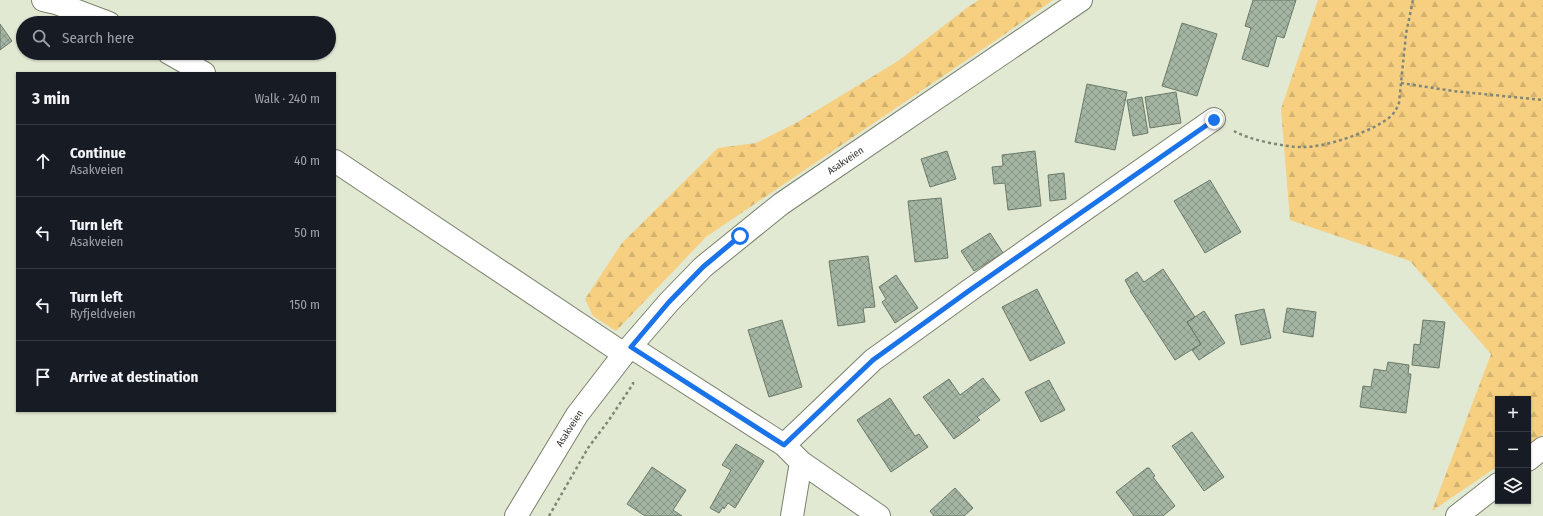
<!DOCTYPE html>
<html lang="en">
<head>
<meta charset="utf-8">
<style>
	body { margin:0; font-family:"Fira Sans Condensed",sans-serif; background:#20242c; color:#f1f3f6 }
	.controls { position:absolute; right:12px; bottom:12px; display:grid; overflow:hidden; border-radius:0px; box-shadow:0 1px 3px #0004 }
	.controls button { width:36px; height:36px; display:grid; place-items:center; padding:0; border:0; border-bottom:1px solid #363941; background:#171b24; color:#f1f3f6; font:20px sans-serif }
	.stop { position:absolute; width:12px; height:12px; margin:-9px; border:3px solid #1a73e8; border-radius:50%; background:#fff }
	.stop.end { background:#1a73e8; border-color:#fff; box-shadow:0 1px 4px #0008 }
	.list { margin:0; padding:0; list-style:none }
	h2 { display:flex; justify-content:space-between; align-items:center; height:52px; margin:0; padding:0 16px; font-size:17px }
	h2 small { font-size:13px; font-weight:400; color:#9ea1a6 }
	.list li { display:grid; grid-template-columns:26px 1fr auto; gap:12px; align-items:center; box-sizing:border-box; height:72px; padding:0 16px; border-top:1px solid #363941 }
	.list b { display:block; font-size:15px; white-space:nowrap }
	.list p { margin:0; font-size:13px; white-space:nowrap; color:#9ea1a6 }
	.list em { font-size:13px; font-style:normal; color:#9ea1a6 }
	.icon { flex:none; width:22px; height:22px; fill:none; stroke:currentColor; stroke-width:2; stroke-linecap:round; stroke-linejoin:round }
	.map { position:relative; flex:none; width:1543px; height:516px; overflow:hidden }
	.search { position:absolute; background:#171b24; box-shadow:0 1px 3px #0004; left:16px; top:16px; width:320px; height:44px; display:flex; align-items:center; gap:10px; box-sizing:border-box; padding:0 14px; border-radius:22px; color:#9ea1a6; font-size:15px }
	.panel { position:absolute; background:#171b24; box-shadow:0 1px 3px #0004; left:16px; top:72px; width:320px; height:340px; border-radius:0px }
	.map>svg:first-child { display:block }
	.forest { fill:url(#forest-firs) }
	.building { fill:url(#building-cross-hatch); stroke:#6b7a69 }
	.lines { fill:none; stroke-linecap:round; stroke-linejoin:round }
	.minor-casing { stroke:#7a816d; stroke-width:24 }
	.major-casing { stroke:#7a816d; stroke-width:24 }
	.path { stroke:#818778; stroke-width:2.5; stroke-dasharray:3 3; stroke-linecap:butt }
	.minor { stroke:#fff; stroke-width:22 }
	.major { stroke:#fff; stroke-width:22 }
	.route { stroke:#1a73e8; stroke-width:5 }
	.labels { text-anchor:middle; stroke-width:3; stroke-linejoin:round; paint-order:stroke }
	.street-label { font-size:10px; fill:#31342c; stroke:#fff }
</style>
</head>
<body>
<div class="map">
<svg width="1543" height="516" viewBox="0 0 1543 516">
	<defs>
		<pattern id="forest-firs" width="22" height="20" patternUnits="userSpaceOnUse"><rect width="22" height="20" fill="#f6cf80"/><path d="M5 1l3.5 6h-7zM16 11l3.5 6h-7z" fill="#d3b26f"/></pattern>
		<pattern id="building-cross-hatch" width="8" height="8" patternUnits="userSpaceOnUse"><rect width="8" height="8" fill="#a5b5a3"/><path d="M0 0l8 8M0 8l8-8" fill="none" stroke="#879485"/></pattern>
	</defs>
	<rect width="100%" height="100%" fill="#e1e9d3"/>
	<!-- forest -->
	<path class="forest" d="M979 0H1053L1005 34 706 237 616 331 593 316 585 299 622 243 718 148 756 143 796 123 898 61 968 7Z
		M1318 0H1543V434L1528 445V399H1498V466L1432 511 1491 354 1410 261 1290 220 1281 109Z"/>
	<!-- building -->
	<path class="building" d="M1253 0H1296L1284 38 1277 36 1268 67 1242 59 1251 28 1245 26Z
		M1182 23 1217 34 1197 96 1162 86Z
		M0 24 12 41 0 50Z
		M1087 84 1127 92 1115 150 1075 142Z
		M1176 92 1181 123 1150 128 1145 97Z
		M1142 97 1148 133 1133 136 1127 100Z
		M947 151 956 179 930 187 921 159Z
		M1035 151 1041 206 1008 210 1005 183 994 184 992 167 1003 166 1002 155Z
		M1064 173 1066 199 1050 201 1048 175Z
		M1210 180 1241 232 1205 253 1174 201Z
		M941 198 948 258 915 262 908 201Z
		M990 233 1003 253 974 271 961 251Z
		M868 256 875 307 863 308 865 322 838 326 829 261Z
		M1163 269 1195 317 1187 322 1201 344 1175 360 1130 291H1131L1125 280 1137 272 1144 282Z
		M896 275 918 308 895 323 882 302 886 299 879 287Z
		M1037 289 1065 343 1030 361 1002 307Z
		M1287 308 1316 312 1313 337 1283 332Z
		M1264 309 1271 338 1241 345 1235 315Z
		M1204 311 1225 343 1199 360 1192 350 1201 344 1187 322Z
		M782 320 802 387 769 397 748 330Z
		M1423 320 1445 322 1439 368 1412 365 1414 344 1420 345Z
		M1388 362 1409 365 1408 374H1411L1406 413 1360 407 1363 386 1371 387 1374 369 1386 371Z
		M983 378 1000 400 977 417 980 420 954 439 923 397 949 379 960 395Z
		M1049 380 1065 410 1041 422 1025 392Z
		M890 398 915 436 919 434 928 447 891 472 857 420Z
		M1192 432 1224 477 1204 491 1172 446Z
		M736 444 764 461 735 508 728 503 724 509 723 507 719 513 710 508 731 470 722 465Z
		M652 467 686 490 673 510 682 516H645L627 504Z
		M1147 468H1149L1155 476 1153 477 1175 506 1163 516H1134L1116 492Z
		M955 488 973 508 964 516H934L930 511Z"/>
	<g class="lines">
		<defs>
			<path id="minor" d="M43 0 56 3 109 23
				M169 53 204 73
				M335 161 624 354
				M631 347 784 445 801 462 879 516
				M784 445 873 360 970 290 1214 119
				M1528 460 1543 448
				M792 516 801 462
				M1457 516 1498 484"/>
			<path id="major" d="M516 516 577 415 624 354 669 302 703 267 781 204 1081 0"/>
		</defs>
		<!-- minor casing -->
		<use href="#minor" class="minor-casing"/>
		<!-- major casing -->
		<use href="#major" class="major-casing"/>
		<!-- path -->
		<path class="path" d="M1401 83 1453 91 1543 100
			M1234 131C1249 140 1285 147 1302 147 1324 148 1375 131 1391 116 1395 112 1397 108 1399 103L1406 34 1413 0
			M549 516 588 448 609 420 633 384V382"/>
		<!-- minor -->
		<use href="#minor" class="minor"/>
		<!-- major -->
		<use href="#major" class="major"/>
	</g>
	<g class="lines">
		<!-- route -->
		<path class="route" d="M740 236 703 267 669 302 631 347 784 445 873 360 970 290 1214 120"/>
	</g>
	<g class="labels">
		<!-- street labels -->
		<g class="street-label">
			<text transform="translate(845 160) rotate(-34)" y="4">Asakveien</text>
			<text transform="translate(569 428) rotate(-57)" y="4">Asakveien</text>
		</g>
	</g>
</svg>
<div class="controls">
<button>+</button>
<button>−</button>
<button><svg class="icon" aria-label="layers" viewBox="0 0 24 24"><path d="M12 4l9 5-9 5-9-5zM3 14l9 5 9-5"/></svg></button>
</div>
<div class="stop" style="left:740px;top:236px"></div>
<div class="stop end" style="left:1214px;top:120px"></div>
<div class="search"><svg class="icon" aria-label="search" viewBox="0 0 24 24"><circle cx="10" cy="10" r="6"/><path d="M15 15l6 6"/></svg>Search here</div>
<section class="panel">
<h2>3 min<small>Walk · 240 m</small></h2>
<ul class="list">
<li><svg class="icon" aria-label="ahead" viewBox="0 0 24 24"><path d="M12 20V5M6 11l6-6 6 6"/></svg><div><b>Continue</b><p>Asakveien</p></div><em>40 m</em></li>
<li><svg class="icon" aria-label="left" viewBox="0 0 24 24"><path d="M17 20v-9H6M10 6l-5 5 5 5"/></svg><div><b>Turn left</b><p>Asakveien</p></div><em>50 m</em></li>
<li><svg class="icon" aria-label="left" viewBox="0 0 24 24"><path d="M17 20v-9H6M10 6l-5 5 5 5"/></svg><div><b>Turn left</b><p>Ryfjeldveien</p></div><em>150 m</em></li>
<li><svg class="icon" aria-label="arrive" viewBox="0 0 24 24"><path d="M6 21V4h12l-3 4 3 4H6"/></svg><div><b>Arrive at destination</b></div></li>
</ul>
</section>
</div>
</body>
</html>
